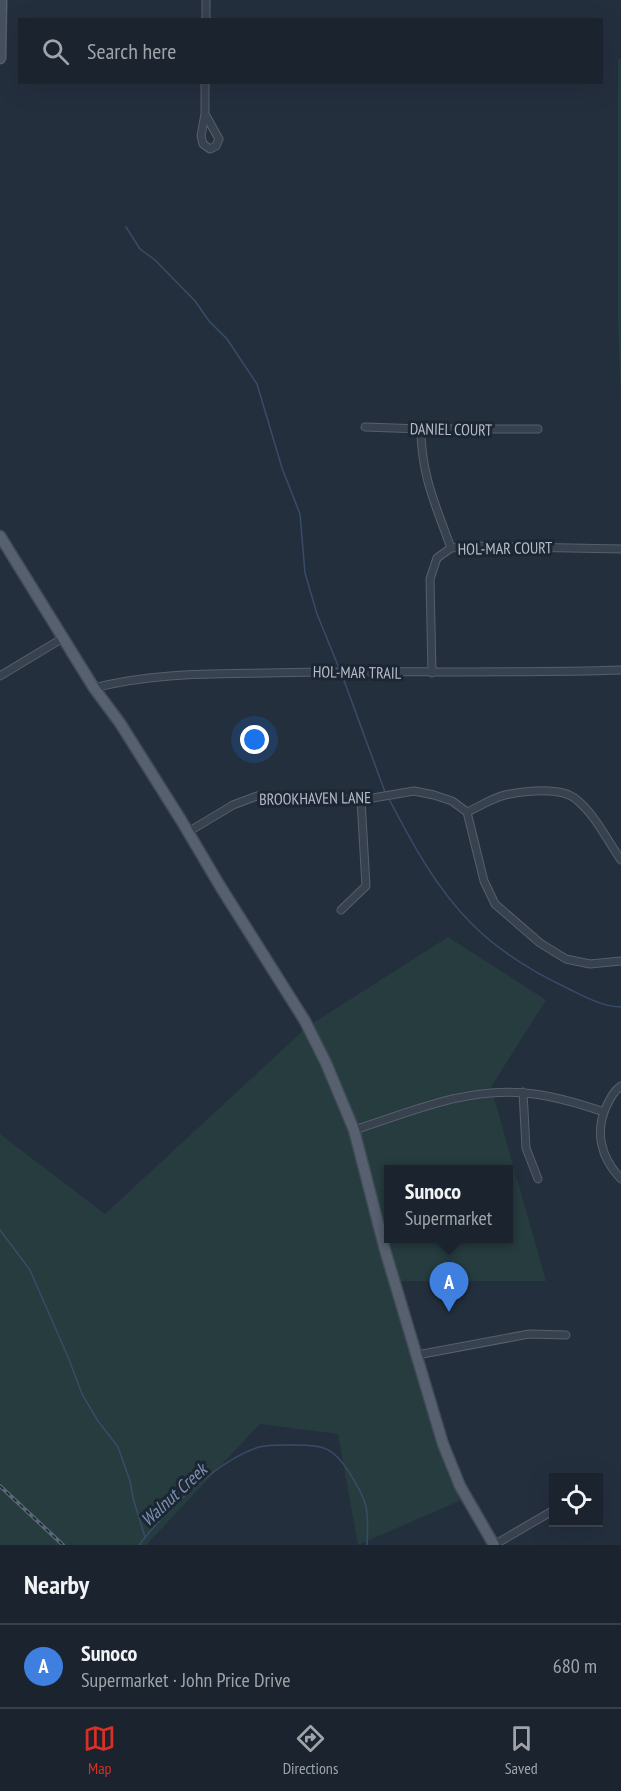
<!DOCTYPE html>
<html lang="en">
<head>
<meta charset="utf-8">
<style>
	body { margin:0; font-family:"PT Sans Narrow",sans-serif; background:#282f3a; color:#f1f3f6 }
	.controls { position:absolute; right:18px; bottom:18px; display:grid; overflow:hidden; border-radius:0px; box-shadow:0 6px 24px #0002 }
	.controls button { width:54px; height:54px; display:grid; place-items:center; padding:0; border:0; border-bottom:2px solid #39404a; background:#1b232e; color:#f1f3f6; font:30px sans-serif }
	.you { position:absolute; left:255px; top:740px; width:21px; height:21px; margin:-15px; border:4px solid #fff; border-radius:50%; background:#1a73e8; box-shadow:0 0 0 9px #1a73e833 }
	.badge { display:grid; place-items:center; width:39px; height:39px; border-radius:50%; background:#d93025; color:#fff; font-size:20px; font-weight:700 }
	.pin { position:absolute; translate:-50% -50px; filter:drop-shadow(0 2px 3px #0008) }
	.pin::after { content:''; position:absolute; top:32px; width:21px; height:18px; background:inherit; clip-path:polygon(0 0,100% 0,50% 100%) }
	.popup { position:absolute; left:384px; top:1165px; width:129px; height:78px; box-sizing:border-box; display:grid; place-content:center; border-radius:0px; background:#1b232e; filter:drop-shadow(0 2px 4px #0005); font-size:20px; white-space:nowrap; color:#a0a4aa }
	.popup b { font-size:22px; color:#f1f3f6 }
	.popup::after { content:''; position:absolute; left:50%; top:100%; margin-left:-12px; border:12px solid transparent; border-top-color:#1b232e }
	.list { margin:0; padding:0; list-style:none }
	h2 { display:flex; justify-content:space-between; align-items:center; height:78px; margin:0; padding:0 24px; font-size:26px }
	h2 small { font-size:20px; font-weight:400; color:#a0a4aa }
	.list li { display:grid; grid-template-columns:39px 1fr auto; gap:18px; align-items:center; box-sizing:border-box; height:84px; padding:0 24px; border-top:2px solid #39404a }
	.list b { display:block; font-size:22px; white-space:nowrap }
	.list p { margin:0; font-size:20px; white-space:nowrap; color:#a0a4aa }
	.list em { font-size:20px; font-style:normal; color:#a0a4aa }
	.icon { flex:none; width:33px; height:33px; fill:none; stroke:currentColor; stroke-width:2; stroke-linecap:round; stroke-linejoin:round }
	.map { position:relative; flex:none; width:621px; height:1545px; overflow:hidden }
	.search { position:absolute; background:#1b232e; box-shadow:0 6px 24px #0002; left:18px; right:18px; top:18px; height:66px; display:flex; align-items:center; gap:15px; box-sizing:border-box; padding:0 21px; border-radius:0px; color:#a0a4aa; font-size:22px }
	.sheet { height:162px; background:#1b232e }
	nav { display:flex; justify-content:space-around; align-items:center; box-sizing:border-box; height:84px; border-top:2px solid #39404a; background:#1b232e; font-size:16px; color:#a0a4aa }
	nav a { display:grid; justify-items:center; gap:3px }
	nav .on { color:#d93025 }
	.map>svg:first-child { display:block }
	.green { fill:#263c3f; fill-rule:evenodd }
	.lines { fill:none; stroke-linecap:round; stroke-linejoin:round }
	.stream { stroke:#394c67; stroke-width:1.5 }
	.street-casing { stroke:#565f6c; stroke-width:9 }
	.secondary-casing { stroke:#565f6c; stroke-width:13 }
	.primary-casing { stroke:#414a57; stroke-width:13 }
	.street { stroke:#38414e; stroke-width:7 }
	.secondary { stroke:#465061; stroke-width:10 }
	.primary { stroke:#56606e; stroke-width:10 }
	.rail-casing { stroke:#5a6575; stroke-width:4 }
	.rail { stroke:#1d2633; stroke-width:1.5; stroke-dasharray:4.5; stroke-linecap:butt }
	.labels { text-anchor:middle; stroke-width:6; stroke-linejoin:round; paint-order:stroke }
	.street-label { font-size:16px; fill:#b4bcc9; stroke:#1d2633 }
	.water-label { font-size:18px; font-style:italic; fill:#7c92b1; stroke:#1d2633 }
</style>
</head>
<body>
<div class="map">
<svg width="621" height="1545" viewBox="0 0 621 1545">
	<rect width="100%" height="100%" fill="#242f3e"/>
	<!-- green -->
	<path class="green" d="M618 59H621V406L618 321Z
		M448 937 546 1000 491 1087 546 1281H395L466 1498 358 1545 338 1434 260 1424 146 1545H0V1134L105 1214 307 1027ZM389 1170H509V1238H389Z"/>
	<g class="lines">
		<!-- stream -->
		<path class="stream" d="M126 227 140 249 155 260 195 301 209 321 227 339 257 384 282 468 300 514 305 573 317 614 339 668
			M342 675 385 792
			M389 799C412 843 437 890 473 925 500 952 535 973 569 989 585 997 603 1007 621 1007
			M0 1230 30 1270 68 1357 82 1394 98 1421 118 1447 130 1481 133 1498 145 1537
			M139 1545C165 1511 218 1460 259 1447 271 1444 283 1445 296 1445 323 1445 333 1447 349 1472 368 1502 369 1509 367 1545"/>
		<defs>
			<path id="street" d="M206 20V0
				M205 114 219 139 216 146 210 149 203 144 201 136 205 114V82
				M365 427 421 429H538
				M421 429C421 475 436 506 451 548
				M432 673 430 579 437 558 451 548 475 546 621 549
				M0 676 63 638
				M94 688C150 673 209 674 266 673 384 670 503 674 621 670
				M467 812C479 807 492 798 505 795 524 791 562 786 577 800 596 816 607 840 621 860
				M188 832 233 805 257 796 361 800 414 791 434 795 452 801 467 812 484 881 495 904 540 943 566 959 590 964 621 961
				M341 910 366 886 361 800
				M621 1086C614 1091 611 1097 607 1105 594 1132 601 1158 621 1179
				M523 1092 526 1148 538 1179
				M354 1130C408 1113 466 1087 524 1093 551 1095 578 1103 604 1112
				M417 1355 529 1334 566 1335
				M494 1545 554 1510"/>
			<path id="secondary" d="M0 58 1 0"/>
			<path id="primary" d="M0 536 94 688 120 723 181 820 220 886 305 1021 326 1063 354 1130 385 1250 443 1444 460 1486 494 1545"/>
		</defs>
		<!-- street casing -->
		<use href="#street" class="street-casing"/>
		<!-- secondary casing -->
		<use href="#secondary" class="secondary-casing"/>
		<!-- primary casing -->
		<use href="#primary" class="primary-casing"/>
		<!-- street -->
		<use href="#street" class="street"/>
		<!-- secondary -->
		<use href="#secondary" class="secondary"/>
		<!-- primary -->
		<use href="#primary" class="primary"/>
		<defs>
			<path id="rail" d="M0 1486 63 1545"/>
		</defs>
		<!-- rail casing -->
		<use href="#rail" class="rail-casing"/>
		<!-- rail -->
		<use href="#rail" class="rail"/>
	</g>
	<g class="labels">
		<!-- street labels -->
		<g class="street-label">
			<text transform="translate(451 429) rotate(1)" y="6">DANIEL COURT</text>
			<text transform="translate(505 548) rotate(-1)" y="6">HOL-MAR COURT</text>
			<text transform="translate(357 672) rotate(1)" y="6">HOL-MAR TRAIL</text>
			<text transform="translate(315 798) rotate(-1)" y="6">BROOKHAVEN LANE</text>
		</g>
		<!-- water labels -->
		<g class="water-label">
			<text transform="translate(174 1495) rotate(-43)" y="6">Walnut Creek</text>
		</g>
	</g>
</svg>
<div class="controls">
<button><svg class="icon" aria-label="locate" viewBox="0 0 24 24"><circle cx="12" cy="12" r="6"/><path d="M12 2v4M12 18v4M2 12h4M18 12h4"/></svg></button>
</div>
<div class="you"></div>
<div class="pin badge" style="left:449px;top:1312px;background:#3f7fe0">A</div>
<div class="popup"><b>Sunoco</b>Supermarket</div>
<div class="search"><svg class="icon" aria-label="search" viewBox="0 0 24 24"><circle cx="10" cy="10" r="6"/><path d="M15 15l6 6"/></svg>Search here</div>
</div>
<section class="sheet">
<h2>Nearby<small></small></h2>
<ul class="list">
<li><span class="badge" style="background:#3f7fe0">A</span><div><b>Sunoco</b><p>Supermarket · John Price Drive</p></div><em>680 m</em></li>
</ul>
</section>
<nav>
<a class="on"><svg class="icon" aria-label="map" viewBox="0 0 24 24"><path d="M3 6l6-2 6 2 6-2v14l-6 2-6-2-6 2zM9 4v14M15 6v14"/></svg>Map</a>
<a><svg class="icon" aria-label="directions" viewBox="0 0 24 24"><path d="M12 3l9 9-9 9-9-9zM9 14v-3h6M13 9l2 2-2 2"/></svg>Directions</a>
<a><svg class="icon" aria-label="saved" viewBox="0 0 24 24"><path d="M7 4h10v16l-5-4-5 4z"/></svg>Saved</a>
</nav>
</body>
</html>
